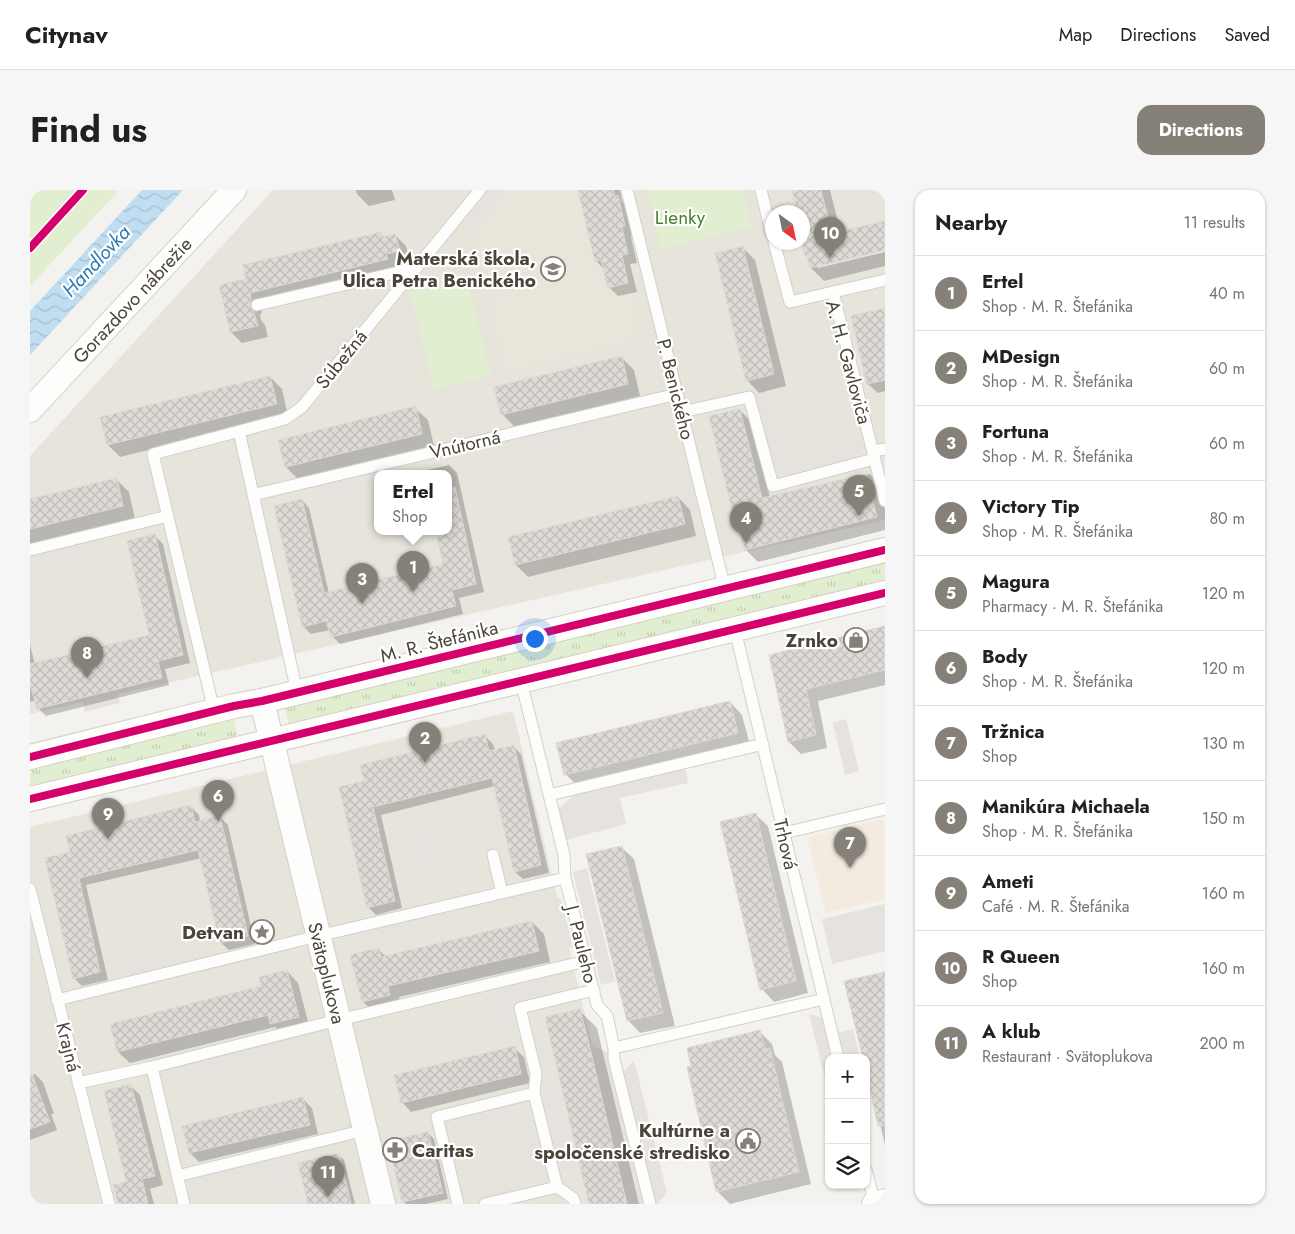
<!DOCTYPE html>
<html lang="en">
<head>
<meta charset="utf-8">
<style>
	body { margin:0; font-family:Jost,sans-serif; background:#f6f6f6; color:#202124 }
	.controls { position:absolute; right:15px; bottom:15px; display:grid; overflow:hidden; border-radius:10px; box-shadow:0 1px 4px #0004 }
	.controls button { width:45px; height:45px; display:grid; place-items:center; padding:0; border:0; border-bottom:1px solid #e0e0e0; background:#fff; color:#202124; font:25px sans-serif }
	.compass { position:absolute; left:735px; top:15px; width:45px; height:45px; border-radius:50%; background:#fff; box-shadow:0 1px 4px #0004; rotate:147deg }
	.you { position:absolute; left:504px; top:448px; width:18px; height:18px; margin:-12px; border:4px solid #fff; border-radius:50%; background:#1a73e8; box-shadow:0 0 0 8px #1a73e833 }
	.badge { display:grid; place-items:center; width:32px; height:32px; border-radius:50%; background:#868178; color:#fff; font-size:16px; font-weight:700 }
	.pin { position:absolute; translate:-50% -41px; filter:drop-shadow(0 1px 2px #0008) }
	.pin::after { content:''; position:absolute; top:26px; width:18px; height:15px; background:inherit; clip-path:polygon(0 0,100% 0,50% 100%) }
	.popup { position:absolute; left:344px; top:280px; width:78px; height:65px; box-sizing:border-box; display:grid; place-content:center; border-radius:10px; background:#fff; filter:drop-shadow(0 1px 4px #0005); font-size:16px; white-space:nowrap; color:#757577 }
	.popup b { font-size:19px; color:#202124 }
	.popup::after { content:''; position:absolute; left:50%; top:100%; margin-left:-10px; border:10px solid transparent; border-top-color:#fff }
	.list { margin:0; padding:0; list-style:none }
	h2 { display:flex; justify-content:space-between; align-items:center; height:65px; margin:0; padding:0 20px; font-size:21px }
	h2 small { font-size:16px; font-weight:400; color:#757577 }
	.list li { display:grid; grid-template-columns:32px 1fr auto; gap:15px; align-items:center; box-sizing:border-box; height:75px; padding:0 20px; border-top:1px solid #e0e0e0 }
	.list b { display:block; font-size:19px; white-space:nowrap }
	.list p { margin:0; font-size:16px; white-space:nowrap; color:#757577 }
	.list em { font-size:16px; font-style:normal; color:#757577 }
	.icon { flex:none; width:28px; height:28px; fill:none; stroke:currentColor; stroke-width:2; stroke-linecap:round; stroke-linejoin:round }
	.map { position:relative; flex:none; width:855px; height:1014px; overflow:hidden; border-radius:15px }
	header { display:flex; align-items:center; gap:30px; box-sizing:border-box; height:70px; padding:0 25px; background:#fff; border-bottom:1px solid #e0e0e0 }
	header strong { font-size:24px }
	nav { display:flex; gap:28px; margin-inline-start:auto; font-size:18px }
	.intro { display:flex; align-items:center; justify-content:space-between; box-sizing:border-box; height:120px; padding:0 30px }
	h1 { margin:0; font-size:35px }
	.button { padding:12px 22px; border-radius:15px; background:#868178; color:#fff; font-size:18px; font-weight:700 }
	main { display:flex; gap:30px; padding:0 30px }
	aside { flex:1; background:#fff; border-radius:15px; box-shadow:0 1px 4px #0004 }
	.map>svg:first-child { display:block }
	.residential { fill:#e7e4dc; fill-rule:evenodd }
	.commercial { fill:#f3ebdf }
	.education { fill:#eae5da }
	.grass { fill:url(#grass-tufts) }
	.park { fill:#e1eecf }
	.parking { fill:#e6e3df }
	.water { fill:url(#water-waves) }
	.shadow { fill:#0003 }
	.building { fill:url(#building-cross-hatch); stroke:#dcd9d4 }
	.lines { fill:none; stroke-linecap:round; stroke-linejoin:round }
	.lane-casing { stroke:#d2d0cb; stroke-width:13 }
	.street-casing { stroke:#d2d0cb; stroke-width:26 }
	.lane { stroke:#fdfdfc; stroke-width:11 }
	.street { stroke:#fdfdfc; stroke-width:24 }
	.cycleway-casing { stroke:#fff; stroke-width:11 }
	.cycleway { stroke:#d6006c; stroke-width:8 }
	.labels { text-anchor:middle; stroke-width:4.5; stroke-linejoin:round; paint-order:stroke }
	.park-label { font-size:19px; fill:#4a7f2a; stroke:#fff }
	.poi-label { font-size:19px; font-weight:bold; fill:#4b4439; stroke:#fff; text-anchor:end }
	.street-label { font-size:19px; fill:#4b4439; stroke:#fff }
	.water-label { font-size:20px; font-style:italic; fill:#2e7ab2; stroke:#fff }
</style>
</head>
<body>
<header>
<strong>Citynav</strong>
<nav><a>Map</a><a>Directions</a><a>Saved</a></nav>
</header>
<div class="intro"><h1>Find us</h1><a class="button">Directions</a></div>
<main>
<div class="map">
<svg width="855" height="1014" viewBox="0 0 855 1014">
	<defs>
		<pattern id="grass-tufts" width="24" height="20" patternUnits="userSpaceOnUse" patternTransform="scale(1.25)"><rect width="24" height="20" fill="#e1eecf"/><path d="M3 7l-1-3M5 7V3M7 7l1-3M15 17l-1-3M17 17v-4M19 17l1-3" fill="none" stroke="#c3cdb2"/></pattern>
		<pattern id="water-waves" width="16" height="10" patternUnits="userSpaceOnUse" patternTransform="scale(1.25)"><rect width="16" height="10" fill="#c0ddf1"/><path d="M0 5q4-4 8 0t8 0" fill="none" stroke="#a6bfcf"/></pattern>
		<pattern id="building-cross-hatch" width="8" height="8" patternUnits="userSpaceOnUse" patternTransform="scale(1.25)"><rect width="8" height="8" fill="#dedbd6"/><path d="M0 0l8 8M0 8l8-8" fill="none" stroke="#c0bdb8"/></pattern>
	</defs>
	<rect width="100%" height="100%" fill="#f4f2ee"/>
	<!-- residential -->
	<path class="residential" d="M243 0H855V330L0 524V266ZM742 22H772V52H742ZM348 283H418V341H348Z
		M483 521 600 1014H0V637Z"/>
	<!-- commercial -->
	<path class="commercial" d="M852 629 855 642V709L796 723 777 647Z"/>
	<!-- education -->
	<path class="education" d="M475 0H583L585 6 588 5 595 36 592 38 598 64 592 66 611 149 476 182 443 43Z"/>
	<!-- grass -->
	<path class="grass" d="M855 370V393L259 537 254 514Z
		M203 527 208 549 0 599V576Z"/>
	<!-- park -->
	<path class="park" d="M0 0H89L0 96Z
		M617 0H713L722 37 631 59Z
		M437 89 461 185 404 199 380 102Z"/>
	<!-- parking -->
	<path class="parking" d="M460 0H475L444 41 434 33Z
		M328 117 340 126 268 215 256 205Z
		M739 198 753 259 758 265 770 267 811 257 816 252 818 245 833 248 832 257 825 265 814 271 765 283 753 281 742 272 737 263 723 202Z
		M567 229 571 244 492 262 489 247Z
		M243 246 250 277 236 280 228 249Z
		M121 271 131 316 116 319 106 275Z
		M660 274 671 320 656 323 645 277Z
		M368 275 369 283H348V296L293 309 289 294Z
		M73 347 77 362 0 381V365Z
		M87 502 90 513 55 522 53 510Z
		M816 529 829 581 815 585 803 533Z
		M655 578 658 593 590 608 596 634 536 650 529 618 546 603Z
		M382 640 398 642 411 701 395 698Z
		M557 678 585 791 571 795 543 682Z
		M509 699 505 707 448 721 440 716Z
		M531 708 543 757 529 761 516 711Z
		M855 714V761L802 774 792 729Z
		M431 719 426 726 331 749 323 744Z
		M104 750 108 768 145 760 148 775 98 787 90 754Z
		M516 789 519 801 478 811 487 847 473 850 461 802Z
		M779 824 794 828 804 868H799V905Z
		M823 839 830 868H814L808 843Z
		M511 843 520 878 514 880 505 845Z
		M259 848 257 861 140 889 143 875Z
		M561 856 578 862 614 1014H599Z
		M604 870 637 1003 627 1014H624L592 883Z
		M527 895 547 978 533 981 513 898Z
		M484 917 474 932 425 944 435 929Z
		M499 922 514 986 500 989 485 925Z
		M260 963 272 1014H252L248 997 243 988 236 982 227 979 159 998 156 988Z
		M493 993 494 999 454 1009 452 1003Z"/>
	<!-- water -->
	<path class="water" d="M112 0H153L0 165V121Z"/>
	<!-- shadow -->
	<path class="shadow" d="M326 0H362L365 10 339 16 327 4Z
		M549 0H590L592 11 597 16 604 46 601 47 607 73 600 74 607 102 588 106 579 97 575 80 566 71Z
		M763 0H800L811 43 855 32V59L786 76 788 78 855 62V76L794 91 781 78 779 68 776 65 772 22H768Z
		M350 43 355 48 365 45 376 56 380 72 367 76 368 81 230 115 232 122 230 125 231 130 235 135 238 147 212 153 201 142 217 90Z
		M713 58 725 70 756 196 729 203 717 190Z
		M855 119V201L848 203 838 194Z
		M591 167 604 180 610 206 485 237 472 224Z
		M240 187 252 199 258 226 90 267 78 255Z
		M385 218 398 230 404 256 268 289 256 277Z
		M710 220 722 233 740 308 840 284 852 297 855 308V340L728 372 716 360 707 324 703 320Z
		M419 275 427 283 454 402 429 408 433 424 310 454 302 446 300 440 281 444 273 436 272 310 279 318 299 403 415 375 407 341H418V283H394L393 281Z
		M87 290 99 302 105 329 0 354V310Z
		M648 307 660 320 666 346 498 387 486 375Z
		M125 346 133 354 160 473 135 479 139 495 16 526 8 518 6 510 0 512V454L5 475 120 446Z
		M855 437V497V495L788 511 797 558 771 564 759 552 740 466Z
		M700 512 712 525 720 555 548 596 535 584Z
		M455 546 463 554 465 561 483 556 491 564 519 683 493 689 485 682 465 596 351 625 372 718 346 725 338 717 335 592Z
		M161 617 169 625 170 632 190 627 198 635 225 754 199 760 191 753 172 668 56 695 78 790 52 796 44 788 41 663Z
		M725 624 738 636 778 803 744 812 732 799Z
		M591 657 604 669 645 836 610 843 598 830Z
		M502 732 514 744 520 772 369 807 371 817 345 823 333 812 348 759 356 767Z
		M257 781 268 793 280 839 253 845 245 837 100 873 88 862 233 797Z
		M855 784V955L836 877Z
		M549 820 567 838 609 1014H560Z
		M730 842 742 854 745 865 752 872 781 994 700 1014 687 1001 663 877Z
		M484 858 494 867 500 893 381 922 372 912Z
		M5 884 13 892 24 924H21L27 940 0 950V886Z
		M101 896 110 905 133 995 120 999 124 1014H89L98 993Z
		M272 908 282 918 288 944 169 972 160 963 154 937Z
		M398 943 404 949 418 1009 396 1014H376L374 1012Z
		M308 964 314 970 325 1014H280Z"/>
	<!-- building -->
	<path class="building" d="M548 0H583L585 6 588 5 595 36 592 37 598 64 592 65 598 93 578 98 571 70 565 72Z
		M762 0H791L802 43 855 31V60L780 78 777 65 775 66 772 54V22H767Z
		M351 42 352 47 365 44 370 61 356 64 358 69 220 103 221 110 220 113V117L224 122 228 136 200 142 189 95 216 89 213 75Z
		M713 56 744 184 716 191 685 63Z
		M855 118V190L837 194 821 126Z
		M592 166 598 194 471 225 464 197Z
		M240 186 247 214 77 255 70 227Z
		M386 216 392 244 255 277 248 250Z
		M710 219 732 308 836 284 847 327 715 360 705 320H702L679 226Z
		M87 288 93 316 0 339V309Z
		M418 297H425L446 394 422 400 426 416 301 447 296 431 272 437 244 316 272 309 294 403 413 374 406 341H418Z
		M648 306 655 334 485 375 478 347Z
		M125 344 153 465 128 471 132 488 7 519 0 494V474L119 445 97 351Z
		M855 436V480L776 499 786 545 758 552 739 465Z
		M700 511 708 543 534 585 526 553Z
		M455 544 459 561 484 555 511 675 484 682 462 588 343 617 365 711 337 718 309 597 334 591 330 575Z
		M161 615 165 632 190 626 218 746 190 753 168 660 49 688 70 782 43 789 15 668 40 662 36 646Z
		M726 623 766 791 730 800 690 632Z
		M592 656 633 823 597 831 556 664Z
		M502 731 509 761 358 796 360 805 332 812 320 765 349 758 351 767Z
		M257 780 269 827 240 834 238 825 87 862 80 834 231 796 229 787Z
		M855 782V935L848 936 836 882V868H833L814 791Z
		M550 819 559 854 597 1014H559L515 827Z
		M730 840 735 859 740 858 769 982 686 1002 657 877 661 876 657 858Z
		M485 856 491 884 371 913 364 885Z
		M0 884H2L20 932 0 939Z
		M101 894 125 986 112 989 118 1014H88L83 995 96 992 74 901Z
		M273 907 280 935 159 963 152 936Z
		M398 942 413 1003 372 1012 358 951Z
		M309 963 321 1014H278L268 973Z"/>
	<g class="lines">
		<defs>
			<path id="lane" d="M597 0 695 399
				M731 0 742 46
				M744 52 760 112 855 90
				M803 102 855 311
				M227 115 386 78
				M652 222 719 207 743 296 844 269
				M209 241 267 502
				M843 261 855 259
				M223 305 647 204
				M0 360 138 326
				M705 440C740 582 773 725 808 868
				M491 491 534 665 535 688 567 815 577 826 584 858V869L620 1014
				M184 521 123 264 255 229 272 217 450 0
				M519 605 733 554
				M754 643 855 619
				M463 665 472 703
				M0 699 79 1014
				M27 810 288 746 535 688
				M584 858 794 809
				M122 877 154 1014
				M48 893 122 877 292 834 556 771
				M836 980 845 1014
				M147 986 335 940
				M428 1014 407 927 504 903
				M455 1014 527 997
				M545 1014 543 1008 527 997 504 903 506 884 490 818 564 800"/>
			<path id="street" d="M0 220 204 0
				M232 511 353 1014
				M0 567 204 516 232 511 855 360
				M0 609 855 403
				M844 1014 855 1011"/>
		</defs>
		<!-- lane casing -->
		<use href="#lane" class="lane-casing"/>
		<!-- street casing -->
		<use href="#street" class="street-casing"/>
		<!-- lane -->
		<use href="#lane" class="lane"/>
		<!-- street -->
		<use href="#street" class="street"/>
		<defs>
			<path id="cycleway" d="M0 58 53 0
				M0 567 204 516 232 511 855 360
				M0 609 855 403"/>
		</defs>
		<!-- cycleway casing -->
		<use href="#cycleway" class="cycleway-casing"/>
		<!-- cycleway -->
		<use href="#cycleway" class="cycleway"/>
	</g>
	<!-- icons -->
	<defs>
		<symbol id="school-ring" viewBox="-11 -11 22 22"><circle r="9.5" fill="#fff" stroke="#868178" stroke-width="1.5"/><path d="M0-5L7-2L0 1L-7-2ZM-4 1L0 2.5L4 1V4Q0 6-4 4Z" fill="#868178"/></symbol>
		<symbol id="shop-ring" viewBox="-11 -11 22 22"><circle r="9.5" fill="#fff" stroke="#868178" stroke-width="1.5"/><path d="M-5-2.5h2.3a2.7 3.5 0 0 1 5.4 0H5L5.5 6h-11ZM-1.5-2.5h3a1.5 2.3 0 0 0-3 0Z" fill="#868178"/></symbol>
		<symbol id="sight-ring" viewBox="-11 -11 22 22"><circle r="9.5" fill="#fff" stroke="#868178" stroke-width="1.5"/><path d="M0-6L1.8-2.2L6-1.7L2.9 1.2L3.7 5.4L0 3.3L-3.7 5.4L-2.9 1.2L-6-1.7L-1.8-2.2Z" fill="#868178"/></symbol>
		<symbol id="civic-ring" viewBox="-11 -11 22 22"><circle r="9.5" fill="#fff" stroke="#868178" stroke-width="1.5"/><path d="M-.6-6.5H3V-4.5H.6V-3L4-1V1h2V6H-6V1h2V-1L-.6-3ZM-1.2 2.5V6h2.4V2.5Z" fill="#868178"/></symbol>
		<symbol id="pharmacy-ring" viewBox="-11 -11 22 22"><circle r="9.5" fill="#fff" stroke="#868178" stroke-width="1.5"/><path d="M-2-6h4v4h4v4h-4v4h-4v-4h-4v-4h4Z" fill="#868178"/></symbol>
	</defs>
	<g fill-rule="evenodd">
		<use href="#school-ring" x="509" y="65" width="28" height="28"/>
		<use href="#shop-ring" x="812" y="436" width="28" height="28"/>
		<use href="#sight-ring" x="218" y="728" width="28" height="28"/>
		<use href="#civic-ring" x="704" y="937" width="28" height="28"/>
		<use href="#pharmacy-ring" x="351" y="946" width="28" height="28"/>
	</g>
	<g class="labels">
		<!-- park labels -->
		<g class="park-label">
			<text x="650" y="34">Lienky</text>
		</g>
		<!-- poi labels -->
		<g class="poi-label">
			<text x="506" y="75">Materská škola,<tspan x="506" dy="22">Ulica Petra Benického</tspan></text>
			<text x="808" y="457">Zrnko</text>
			<text x="214" y="749">Detvan</text>
			<text x="700" y="947">Kultúrne a<tspan x="700" dy="22">spoločenské stredisko</tspan></text>
			<text x="382" y="967" text-anchor="start">Caritas</text>
		</g>
		<!-- street labels -->
		<g class="street-label">
			<text transform="translate(102 110) rotate(-47)" y="7">Gorazdovo nábrežie</text>
			<text transform="translate(311 169) rotate(-51)" y="7">Súbežná</text>
			<text transform="translate(819 172) rotate(75)" y="7">A. H. Gavloviča</text>
			<text transform="translate(646 199) rotate(76)" y="7">P. Benického</text>
			<text transform="translate(435 254) rotate(-13)" y="7">Vnútorná</text>
			<text transform="translate(409 451) rotate(-14)" y="7">M. R. Štefánika</text>
			<text transform="translate(756 654) rotate(77)" y="7">Trhová</text>
			<text transform="translate(552 754) rotate(76)" y="7">J. Pauleho</text>
			<text transform="translate(297 783) rotate(76)" y="7">Svätoplukova</text>
			<text transform="translate(39 857) rotate(76)" y="7">Krajná</text>
		</g>
		<!-- water labels -->
		<g class="water-label">
			<text transform="translate(66 71) rotate(-47)" y="7">Handlovka</text>
		</g>
	</g>
</svg>
<div class="controls">
<button>+</button>
<button>−</button>
<button><svg class="icon" aria-label="layers" viewBox="0 0 24 24"><path d="M12 4l9 5-9 5-9-5zM3 14l9 5 9-5"/></svg></button>
</div>
<svg class="compass" viewBox="-18 -18 36 36"><path d="M0-13l5 13h-10z" fill="#e53935"/><path d="M0 13l5-13h-10z" fill="#757577"/></svg>
<div class="you"></div>
<div class="pin badge" style="left:383px;top:402px">1</div>
<div class="popup"><b>Ertel</b>Shop</div>
<div class="pin badge" style="left:395px;top:573px">2</div>
<div class="pin badge" style="left:332px;top:414px">3</div>
<div class="pin badge" style="left:716px;top:353px">4</div>
<div class="pin badge" style="left:829px;top:326px">5</div>
<div class="pin badge" style="left:188px;top:631px">6</div>
<div class="pin badge" style="left:820px;top:678px">7</div>
<div class="pin badge" style="left:57px;top:488px">8</div>
<div class="pin badge" style="left:78px;top:649px">9</div>
<div class="pin badge" style="left:800px;top:68px">10</div>
<div class="pin badge" style="left:298px;top:1007px">11</div>
</div>
<aside>
<h2>Nearby<small>11 results</small></h2>
<ul class="list">
<li><span class="badge">1</span><div><b>Ertel</b><p>Shop · M. R. Štefánika</p></div><em>40 m</em></li>
<li><span class="badge">2</span><div><b>MDesign</b><p>Shop · M. R. Štefánika</p></div><em>60 m</em></li>
<li><span class="badge">3</span><div><b>Fortuna</b><p>Shop · M. R. Štefánika</p></div><em>60 m</em></li>
<li><span class="badge">4</span><div><b>Victory Tip</b><p>Shop · M. R. Štefánika</p></div><em>80 m</em></li>
<li><span class="badge">5</span><div><b>Magura</b><p>Pharmacy · M. R. Štefánika</p></div><em>120 m</em></li>
<li><span class="badge">6</span><div><b>Body</b><p>Shop · M. R. Štefánika</p></div><em>120 m</em></li>
<li><span class="badge">7</span><div><b>Tržnica</b><p>Shop</p></div><em>130 m</em></li>
<li><span class="badge">8</span><div><b>Manikúra Michaela</b><p>Shop · M. R. Štefánika</p></div><em>150 m</em></li>
<li><span class="badge">9</span><div><b>Ameti</b><p>Café · M. R. Štefánika</p></div><em>160 m</em></li>
<li><span class="badge">10</span><div><b>R Queen</b><p>Shop</p></div><em>160 m</em></li>
<li><span class="badge">11</span><div><b>A klub</b><p>Restaurant · Svätoplukova</p></div><em>200 m</em></li>
</ul>
</aside>
</main>
</body>
</html>
